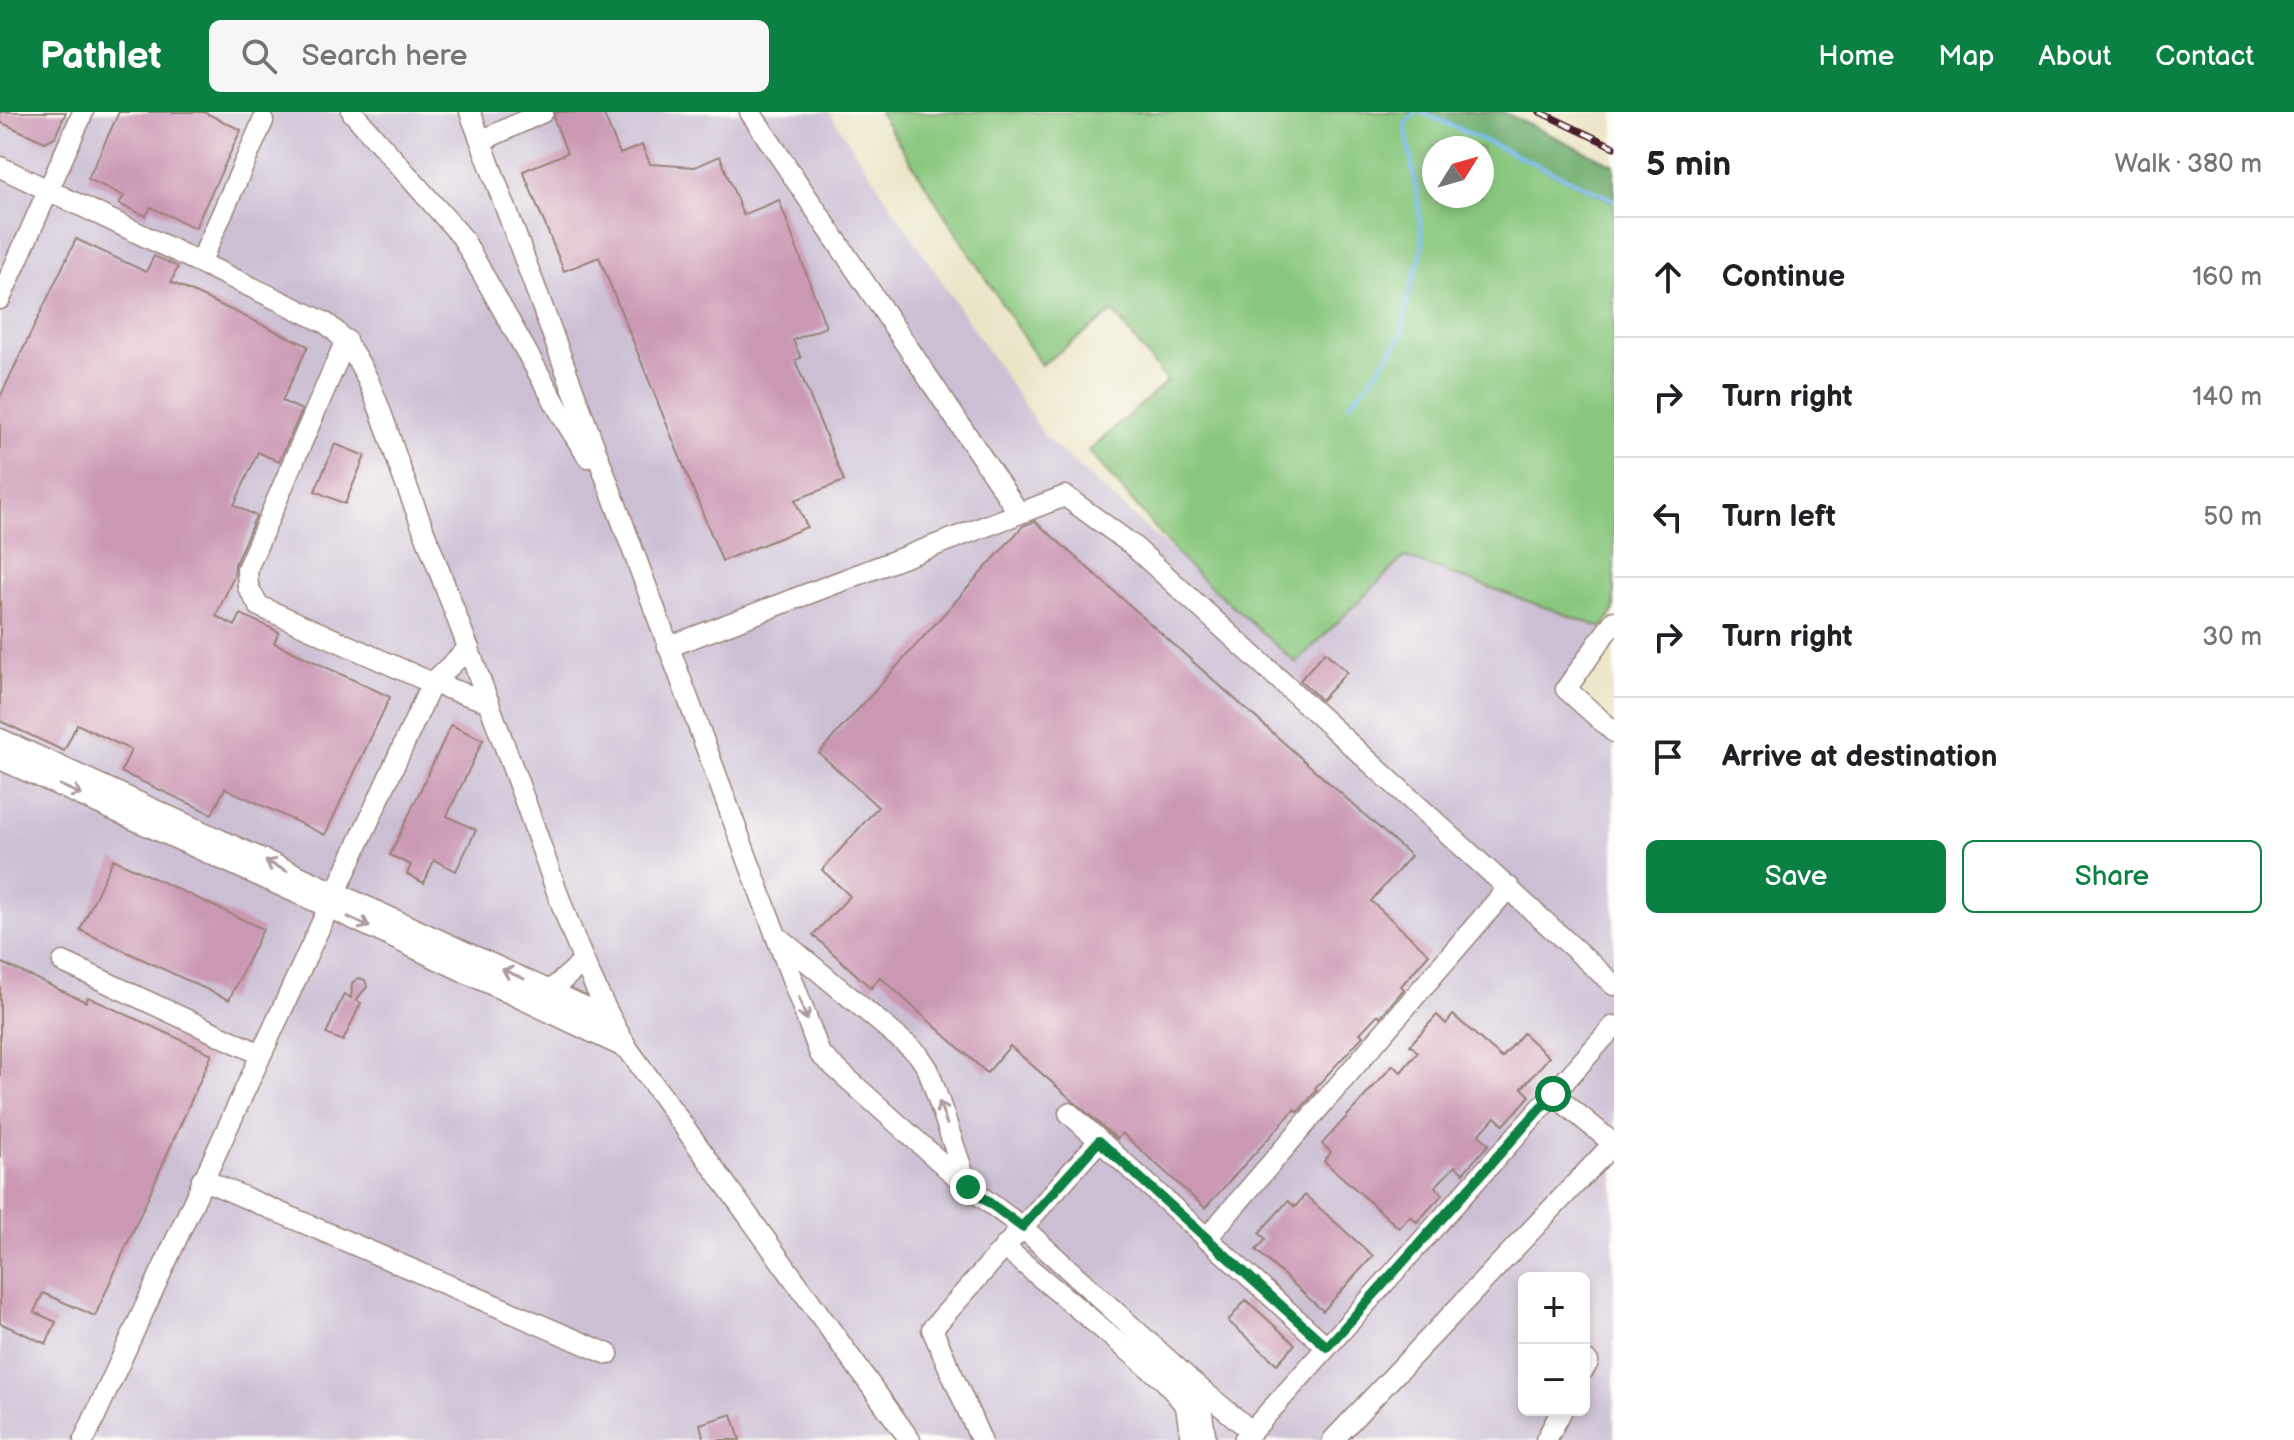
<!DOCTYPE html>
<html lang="en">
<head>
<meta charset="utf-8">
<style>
	body { margin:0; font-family:"Balsamiq Sans",sans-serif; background:#f6f6f6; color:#202124 }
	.controls { position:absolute; right:24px; bottom:24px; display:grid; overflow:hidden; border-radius:12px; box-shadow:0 4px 12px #0003 }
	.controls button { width:72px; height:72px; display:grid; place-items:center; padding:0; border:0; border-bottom:2px solid #e0e0e0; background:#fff; color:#202124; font:40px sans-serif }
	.compass { position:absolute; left:1422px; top:24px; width:72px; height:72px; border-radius:50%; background:#fff; box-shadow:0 4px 12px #0003; rotate:53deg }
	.stop { position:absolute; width:24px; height:24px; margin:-18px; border:6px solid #0b8043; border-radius:50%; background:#fff }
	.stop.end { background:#0b8043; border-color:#fff; box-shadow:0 2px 8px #0008 }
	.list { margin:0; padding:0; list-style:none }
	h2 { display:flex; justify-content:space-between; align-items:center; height:104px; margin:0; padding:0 32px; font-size:34px }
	h2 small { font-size:26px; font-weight:400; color:#757577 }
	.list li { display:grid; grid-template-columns:52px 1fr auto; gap:24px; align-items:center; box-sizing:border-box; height:120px; padding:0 32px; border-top:2px solid #e0e0e0 }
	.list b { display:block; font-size:30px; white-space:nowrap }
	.list em { font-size:26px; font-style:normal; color:#757577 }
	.actions { display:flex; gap:16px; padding:24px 32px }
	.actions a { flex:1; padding:18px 0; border:2px solid #0b8043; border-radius:12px; text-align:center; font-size:28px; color:#0b8043 }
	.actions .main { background:#0b8043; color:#fff }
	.icon { flex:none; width:44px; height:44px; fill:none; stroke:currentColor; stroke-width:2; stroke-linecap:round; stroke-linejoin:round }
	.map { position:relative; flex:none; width:1614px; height:1328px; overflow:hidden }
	header { display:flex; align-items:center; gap:48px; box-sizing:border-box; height:112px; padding:0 40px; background:#0b8043; color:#fff }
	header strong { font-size:38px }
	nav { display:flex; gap:44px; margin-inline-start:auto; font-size:28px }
	.search { width:560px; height:72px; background:#f6f6f6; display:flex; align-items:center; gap:20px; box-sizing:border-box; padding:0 28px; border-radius:12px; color:#757577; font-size:30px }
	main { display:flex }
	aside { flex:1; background:#fff }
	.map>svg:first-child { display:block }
	.industrial { fill:#ccbfd4; fill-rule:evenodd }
	.green { fill:#89c77e; stroke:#6a7354; stroke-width:2; fill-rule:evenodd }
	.forest { fill:#6eac6d; stroke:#5c664c; stroke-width:2 }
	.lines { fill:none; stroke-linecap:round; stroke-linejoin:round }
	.stream { stroke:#7cbef2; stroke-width:4 }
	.building { fill:#cb98b4 }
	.minor-casing { stroke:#9a8279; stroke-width:23 }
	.minor { stroke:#fff; stroke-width:20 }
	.rail-casing { stroke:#4a1f2b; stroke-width:7 }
	.rail { stroke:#fdfcf7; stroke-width:4; stroke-dasharray:12; stroke-linecap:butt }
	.oneway { stroke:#ae9aa0 }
	.route { stroke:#0b8043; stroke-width:10 }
</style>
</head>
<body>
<header>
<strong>Pathlet</strong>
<div class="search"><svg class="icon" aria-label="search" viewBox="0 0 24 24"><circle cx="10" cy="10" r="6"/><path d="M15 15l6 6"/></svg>Search here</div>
<nav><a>Home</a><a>Map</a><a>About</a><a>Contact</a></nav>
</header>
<main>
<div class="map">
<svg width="1614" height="1328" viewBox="0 0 1614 1328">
	<rect width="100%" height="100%" fill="#fdfcf7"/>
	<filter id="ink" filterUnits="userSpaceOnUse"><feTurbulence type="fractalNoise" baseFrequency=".0125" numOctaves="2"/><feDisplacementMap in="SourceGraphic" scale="16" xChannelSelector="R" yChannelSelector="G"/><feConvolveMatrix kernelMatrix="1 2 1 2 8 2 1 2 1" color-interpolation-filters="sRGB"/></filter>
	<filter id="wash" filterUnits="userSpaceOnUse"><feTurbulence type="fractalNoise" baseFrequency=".006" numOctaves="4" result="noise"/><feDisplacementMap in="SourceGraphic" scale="32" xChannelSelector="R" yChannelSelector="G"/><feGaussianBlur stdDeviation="1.8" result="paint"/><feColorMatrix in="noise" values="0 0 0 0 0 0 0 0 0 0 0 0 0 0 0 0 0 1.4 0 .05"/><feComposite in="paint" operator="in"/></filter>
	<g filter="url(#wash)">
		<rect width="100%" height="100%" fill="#ebe5c7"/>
		<!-- industrial -->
		<path class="industrial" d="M0 0H829L1045 325 1295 550 1404 445 1603 516 1566 577 1614 618V1328H0ZM1524 1166H1584V1298H1524Z"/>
		<!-- green -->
		<path class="green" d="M879 0H1422L1614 90V498L1603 516 1404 445 1296 551 1187 453 1089 339 1167 269 1113 200 1041 253ZM1434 36H1482V84H1434Z"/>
		<!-- forest -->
		<path class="forest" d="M1422 0H1503L1614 53V89Z"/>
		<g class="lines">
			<!-- stream -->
			<path class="stream" d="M1422 0 1614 88
				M1349 292 1370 269 1402 223 1408 186 1423 134 1418 90 1405 11 1416 0"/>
		</g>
		<g id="blocks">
			<!-- building -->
			<path class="building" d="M0 0H66L55 25 45 30 0 10Z
				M119 0H204L241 18 195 116 151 95 146 104 119 92 124 84 88 67Z
				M556 0H603L620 42 642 33 650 52 695 55 720 44 743 103 779 88 826 215 793 228 801 246 795 248 844 369 795 388 807 415 722 449 599 145 564 159 523 59 567 41 554 7Z
				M76 127 146 160 154 144 178 155 171 170 308 234 282 289 302 298 279 350 258 340 234 393 256 404 235 452 234 464 216 504 235 514 241 502 279 520 274 531 390 585 325 723 225 676 212 702 121 660 131 638 77 612 64 639 0 609V285Z
				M335 332 365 344 345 392 315 379Z
				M1035 409 1411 744 1371 789 1429 842 1401 874 1404 877 1380 905 1378 902 1360 921 1363 924 1315 976 1317 978 1298 1000 1295 997 1205 1096 1122 1021 1117 1027 1010 934 987 961 880 865 871 876 813 823 850 784 822 758 878 695 819 641 1023 414Z
				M1325 540 1347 560 1321 588 1300 568Z
				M451 613 483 628 447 704 476 718 456 759 434 748 424 771 407 762 411 753 390 743Z
				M113 747 263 817 229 888 80 818Z
				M0 850 86 890 88 885 212 942 95 1204 43 1181 34 1200 56 1210 46 1232 0 1211Z
				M358 866 365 868 367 875 356 888 361 891 343 929 326 922 344 882 351 886 352 871Z
				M1437 903 1446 912 1453 903 1502 946 1523 921 1549 945 1522 976 1530 984 1504 1013 1495 1005 1479 1023 1489 1032 1463 1061 1455 1054 1435 1075 1443 1082 1417 1110 1410 1104 1399 1116 1324 1049 1331 1040 1322 1032 1393 953 1401 960 1418 940 1410 933Z
				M1305 1083 1373 1144 1323 1199 1256 1138 1266 1127 1259 1121 1288 1089 1295 1095Z
				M1246 1188 1295 1232 1277 1252 1228 1209Z
				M732 1302 740 1328H704L700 1312Z"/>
		</g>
	</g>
	<g filter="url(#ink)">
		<use href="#blocks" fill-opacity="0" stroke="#9a8279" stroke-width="2"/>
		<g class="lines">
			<defs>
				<path id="minor" d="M352 0 462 125 567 312 588 345
					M470 0 820 942 968 1075 1022 1115 1188 1266 1202 1302 1206 1328
					M750 0 1019 401
					M481 29 543 0
					M0 55 324 210C370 241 387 325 407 375 448 480 487 586 526 692 556 776 582 861 628 937L910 1328
					M201 149 263 9
					M0 187 83 0
					M346 228 247 457 248 475 259 494 432 571 489 590
					M1614 509 1566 577 1614 620
					M668 535 1065 384 1131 432 1614 873
					M0 627 609 906
					M0 647 328 795 628 937
					M779 826 918 942 928 957 967 1072
					M63 850 260 942
					M550 879 583 850
					M1553 982 1614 1032
					M1069 1001 1327 1235
					M202 1067 608 1242
					M1206 1127 1509 775
					M1004 1135 1165 1269 1186 1294 1191 1328
					M1584 1257 1588 1250
					M1191 1269 1251 1319
					M84 1328 432 571 469 536
					M981 1328 932 1217 1099 1029
					M1244 1328 1614 914
					M1333 1328 1613 1032
					M1546 1328 1562 1298"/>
			</defs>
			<!-- minor casing -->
			<use href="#minor" class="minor-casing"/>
			<!-- minor -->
			<use href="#minor" class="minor"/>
			<defs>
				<path id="rail" d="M1540 0 1614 35"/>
			</defs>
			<!-- rail casing -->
			<use href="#rail" class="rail-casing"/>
			<!-- rail -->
			<use href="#rail" class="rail"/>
		</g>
		<!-- one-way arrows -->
		<defs><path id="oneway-shaft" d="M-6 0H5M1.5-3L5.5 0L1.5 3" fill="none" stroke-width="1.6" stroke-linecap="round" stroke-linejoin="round" transform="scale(2)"/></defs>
		<g class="oneway">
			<use href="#oneway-shaft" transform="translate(71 678) rotate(24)"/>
			<use href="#oneway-shaft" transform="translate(276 754) rotate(-155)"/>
			<use href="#oneway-shaft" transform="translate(359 810) rotate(25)"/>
			<use href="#oneway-shaft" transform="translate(513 862) rotate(-156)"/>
			<use href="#oneway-shaft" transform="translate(803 897) rotate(70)"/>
			<use href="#oneway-shaft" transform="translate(943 1001) rotate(-109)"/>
		</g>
	</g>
	<g class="lines" filter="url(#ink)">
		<!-- route -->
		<path class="route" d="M968 1075 1022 1115 1099 1029 1327 1235 1553 982"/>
	</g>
</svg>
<div class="controls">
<button>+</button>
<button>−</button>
</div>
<svg class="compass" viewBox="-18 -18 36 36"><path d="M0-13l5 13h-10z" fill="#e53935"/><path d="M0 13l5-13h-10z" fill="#757577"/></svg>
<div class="stop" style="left:1553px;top:982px"></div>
<div class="stop end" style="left:968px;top:1075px"></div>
</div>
<aside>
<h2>5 min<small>Walk · 380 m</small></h2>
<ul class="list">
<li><svg class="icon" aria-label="ahead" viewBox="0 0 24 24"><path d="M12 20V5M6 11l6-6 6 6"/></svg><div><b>Continue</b></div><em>160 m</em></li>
<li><svg class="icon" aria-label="right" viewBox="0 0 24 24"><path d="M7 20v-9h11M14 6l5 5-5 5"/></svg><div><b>Turn right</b></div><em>140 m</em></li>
<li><svg class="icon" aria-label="left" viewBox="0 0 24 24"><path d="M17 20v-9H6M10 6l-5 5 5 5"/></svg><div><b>Turn left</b></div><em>50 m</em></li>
<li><svg class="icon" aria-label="right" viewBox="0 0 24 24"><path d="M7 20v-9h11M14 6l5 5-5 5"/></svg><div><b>Turn right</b></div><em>30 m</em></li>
<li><svg class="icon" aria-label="arrive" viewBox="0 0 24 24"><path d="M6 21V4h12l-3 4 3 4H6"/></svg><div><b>Arrive at destination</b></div></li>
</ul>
<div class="actions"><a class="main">Save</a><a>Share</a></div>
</aside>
</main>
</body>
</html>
